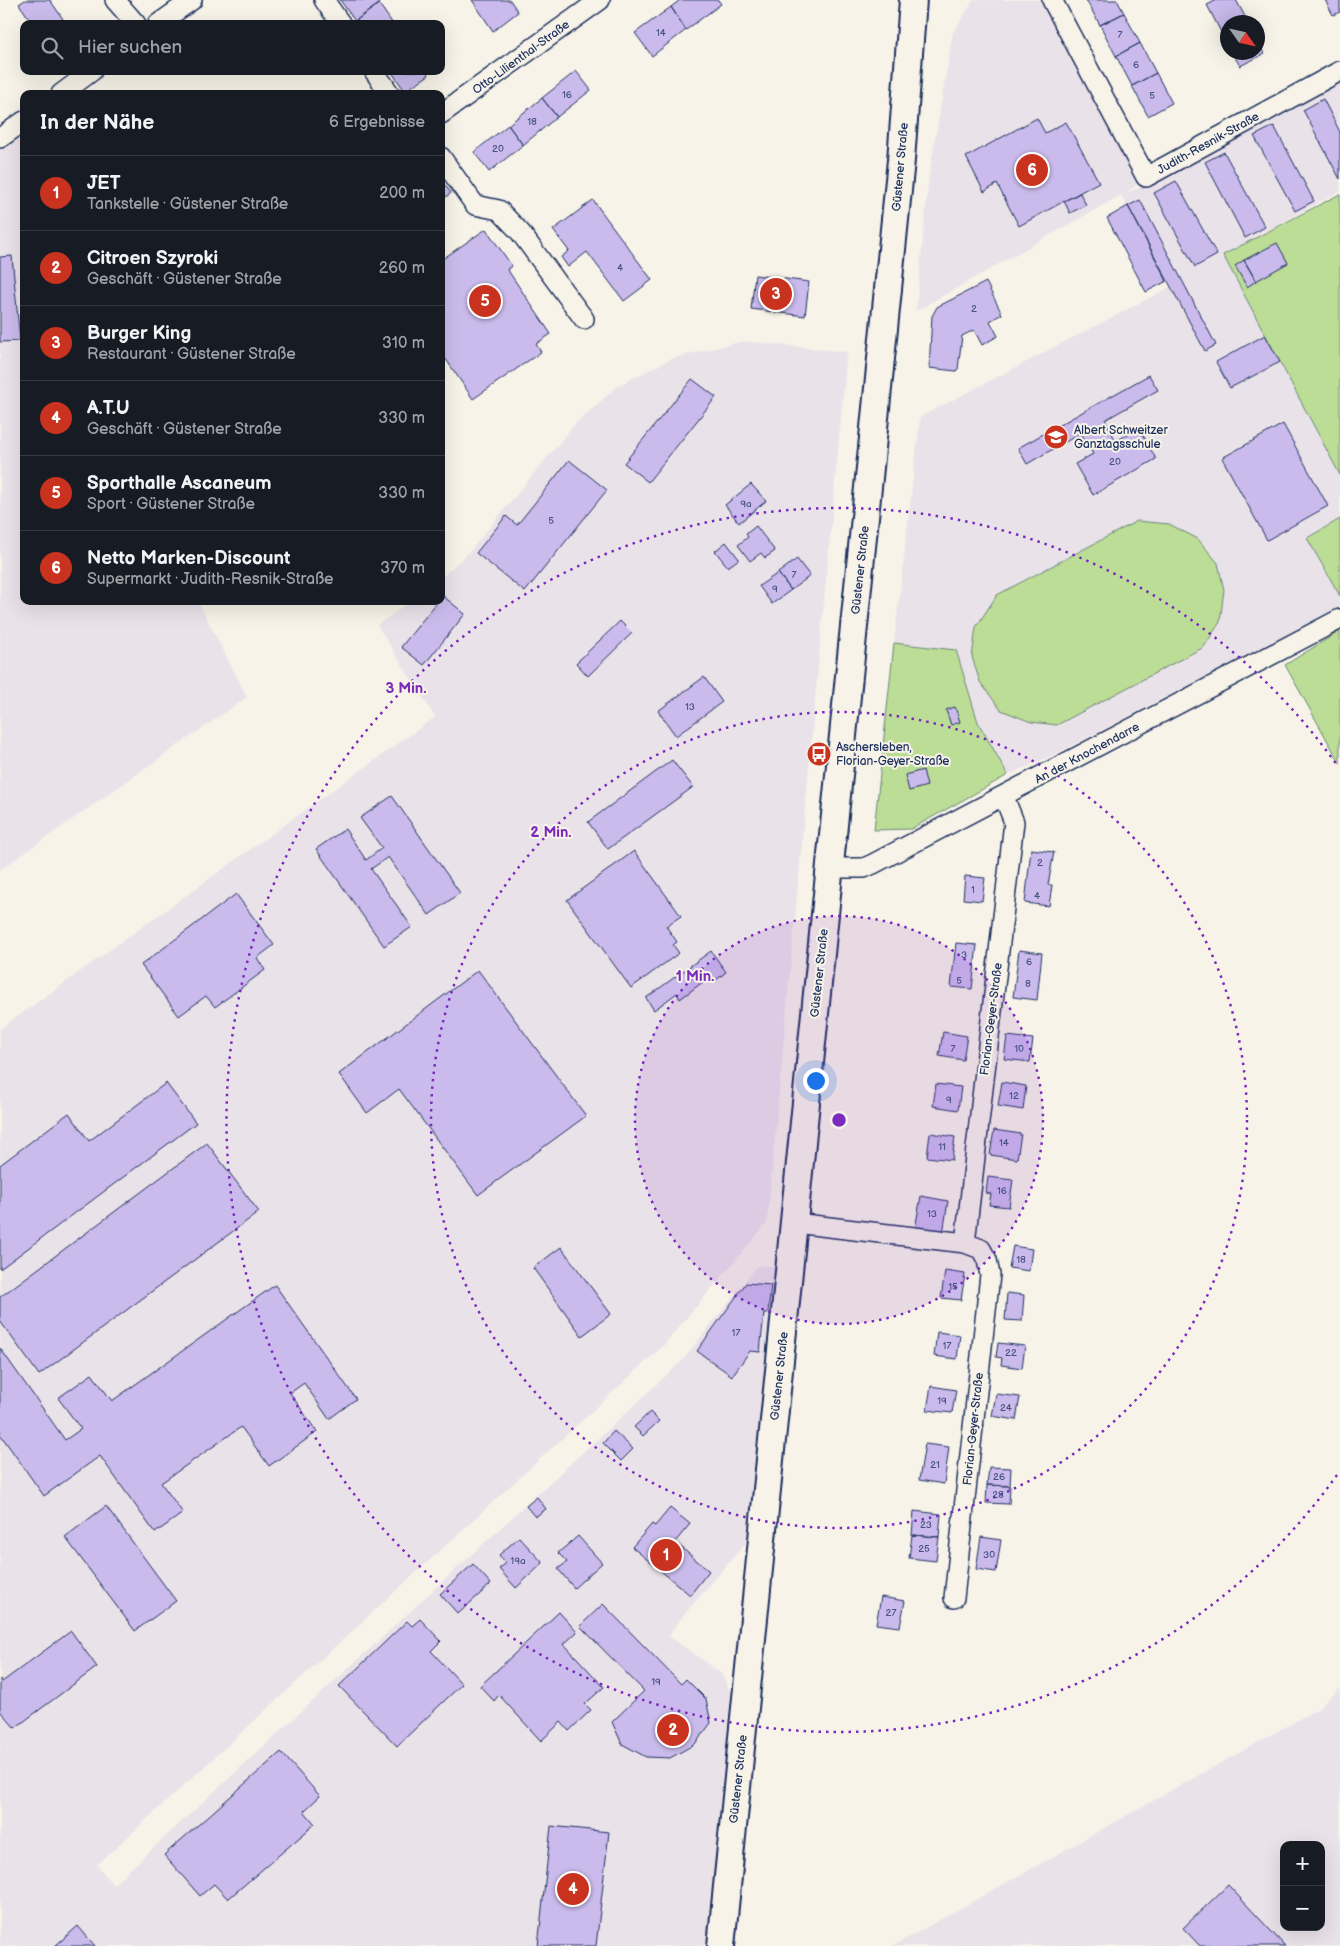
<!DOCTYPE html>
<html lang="de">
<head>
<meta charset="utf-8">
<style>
	body { margin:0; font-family:"Balsamiq Sans",sans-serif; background:#20242c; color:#f1f3f6 }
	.controls { position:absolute; right:15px; bottom:15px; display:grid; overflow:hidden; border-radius:10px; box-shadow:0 5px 20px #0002 }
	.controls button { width:45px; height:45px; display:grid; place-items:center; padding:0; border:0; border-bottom:1px solid #363941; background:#171b24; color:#f1f3f6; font:25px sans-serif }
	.compass { position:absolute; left:1220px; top:15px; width:45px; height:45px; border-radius:50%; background:#171b24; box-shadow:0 5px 20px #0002; rotate:124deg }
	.you { position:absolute; left:815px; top:1080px; width:18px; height:18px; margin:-12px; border:4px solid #fff; border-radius:50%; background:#1a73e8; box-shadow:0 0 0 8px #1a73e833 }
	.badge { display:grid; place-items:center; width:32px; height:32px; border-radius:50%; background:#c8321e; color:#fff; font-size:16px; font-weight:700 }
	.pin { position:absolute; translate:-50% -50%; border:2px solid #fff; box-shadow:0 1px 5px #0006 }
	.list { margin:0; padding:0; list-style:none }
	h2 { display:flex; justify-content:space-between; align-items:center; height:65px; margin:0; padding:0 20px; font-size:21px }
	h2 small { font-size:16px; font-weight:400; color:#9ea1a6 }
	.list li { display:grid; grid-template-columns:32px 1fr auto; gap:15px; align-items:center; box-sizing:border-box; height:75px; padding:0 20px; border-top:1px solid #363941 }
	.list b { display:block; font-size:19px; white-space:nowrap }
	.list p { margin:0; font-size:16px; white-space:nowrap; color:#9ea1a6 }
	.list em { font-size:16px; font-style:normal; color:#9ea1a6 }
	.icon { flex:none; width:28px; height:28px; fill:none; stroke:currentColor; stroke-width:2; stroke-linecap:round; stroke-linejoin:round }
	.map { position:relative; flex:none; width:1340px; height:1946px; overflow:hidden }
	.search { position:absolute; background:#171b24; box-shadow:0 5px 20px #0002; left:20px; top:20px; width:425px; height:55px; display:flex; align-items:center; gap:12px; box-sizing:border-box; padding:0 18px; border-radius:10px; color:#9ea1a6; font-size:19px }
	.panel { position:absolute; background:#171b24; box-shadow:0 5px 20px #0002; left:20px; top:90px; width:425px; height:515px; border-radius:10px }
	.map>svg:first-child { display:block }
	.built { fill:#eae2e9; fill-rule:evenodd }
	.green { fill:#bbdd96; stroke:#6b867a }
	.building { fill:#cabbec; stroke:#1b2f5e }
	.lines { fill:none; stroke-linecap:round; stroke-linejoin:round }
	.street-casing { stroke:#1b2f5e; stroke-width:22 }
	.secondary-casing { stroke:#1b2f5e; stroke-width:30 }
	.street { stroke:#f7f3e8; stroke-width:19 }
	.secondary { stroke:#f7f3e8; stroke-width:26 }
	.ring { fill:none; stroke:#7b2cbf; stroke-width:2.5; stroke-dasharray:2.5 5 }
	.labels { text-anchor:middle; stroke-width:4; stroke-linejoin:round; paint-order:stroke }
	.number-label { font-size:10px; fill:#475282 }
	.street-label { font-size:12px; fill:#1b2f5e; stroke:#f7f3e8 }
	.poi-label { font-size:12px; fill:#1b2f5e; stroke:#f7f3e8; text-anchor:start }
	.centre { fill:#7b2cbf; stroke:#f7f3e8; stroke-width:2.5 }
	.ring-label { font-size:15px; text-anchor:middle; font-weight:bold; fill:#7b2cbf; stroke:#f7f3e8; stroke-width:4; stroke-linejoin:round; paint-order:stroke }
</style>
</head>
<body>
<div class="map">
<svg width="1340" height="1946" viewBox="0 0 1340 1946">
	<rect width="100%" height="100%" fill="#f7f3e8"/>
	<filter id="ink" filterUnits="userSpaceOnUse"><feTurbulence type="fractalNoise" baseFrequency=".02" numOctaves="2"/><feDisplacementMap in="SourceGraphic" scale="10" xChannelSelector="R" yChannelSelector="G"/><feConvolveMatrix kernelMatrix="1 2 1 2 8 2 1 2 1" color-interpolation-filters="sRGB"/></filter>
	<g filter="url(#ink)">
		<!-- built -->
		<path class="built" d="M974 0H1042L1140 183 1125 193 1151 183 1340 77V191L1224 255 1340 475V519L1307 538 1340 596V607L1058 753 1008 775 978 722 956 650 894 643 920 417 1170 287 1121 195 916 311 929 175 953 32Z
			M24 132V601H198L247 697 0 870V139Z
			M744 341 847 352 767 1223 663 1346 97 1865 113 1885 683 1360 757 1266H780L755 1532 677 1623 669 1636 722 1674 734 1701 707 1946H0V1029L435 717 377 625 411 601H441V578L469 552 574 425 619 385 673 358Z
			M1340 1688V1946H893L1319 1708ZM1284 1845H1321V1927H1284Z"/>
		<!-- green -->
		<path class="green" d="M1340 194V475L1223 255Z
			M1340 519V596L1307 538Z
			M1137 521 1169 524 1198 539 1218 563 1224 590 1220 622 1204 647 1057 725 1031 722 1001 710 980 682 972 657 976 627 997 595Z
			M1340 631V763L1285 665Z
			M894 643 956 650 978 722 1008 775 911 829 874 830Z"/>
		<!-- building -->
		<path class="building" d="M25 0H50L63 19 56 24H33L19 4Z
			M340 0H376L379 4 355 21Z
			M472 0H510L518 12 493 31Z
			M680 0H718L721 4 686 30 671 7Z
			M1086 0H1117L1124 13 1100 25Z
			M1217 0H1236L1248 22H1228V34L1223 36 1207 5Z
			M1325 0H1340V12L1333 15Z
			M379 4 393 24H357L355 21Z
			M671 7 686 30 652 56 635 33Z
			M1124 13 1140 43 1116 56 1100 25Z
			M1258 40 1264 54 1240 66 1232 52H1258Z
			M1140 43 1156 73 1132 86 1116 56Z
			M391 71H426L429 75 405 91Z
			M576 71 591 90 557 117 542 98Z
			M1156 73 1172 103 1148 116 1132 86Z
			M542 98 557 117 523 145 508 125Z
			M1323 99 1340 132V179L1303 110Z
			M1037 118 1045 133 1066 122 1099 182 1019 226 997 184 984 192 966 157Z
			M508 125 523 145 489 172 474 152Z
			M1274 126 1314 201 1295 211 1254 136Z
			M1224 152 1265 227 1245 238 1205 162Z
			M441 180 451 193 441 201Z
			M1176 181 1217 255 1195 267 1154 193Z
			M1080 193 1086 205 1070 213 1064 201Z
			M593 200 652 280 624 301 587 252 568 267 561 257 569 251 553 230Z
			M1140 200 1216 345 1205 351 1128 206Z
			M1128 206 1167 281 1146 292 1107 218Z
			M486 229 512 266 507 269 551 334 536 344 541 352 473 399 441 352V260Z
			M1277 243 1288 263 1256 281 1244 260Z
			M12 256 20 341 0 342V257Z
			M1244 260 1256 281 1247 287 1235 266Z
			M755 275 809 282 805 316 751 309Z
			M986 282 1002 314 990 321 998 336 982 345 974 330 962 336 958 369 956 371 929 368 932 316 937 307Z
			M1265 335 1280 362 1230 388 1216 362Z
			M1149 375 1158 390 1105 420 1116 441 1139 428 1156 459 1093 495 1075 464 1093 454 1081 433 1027 464 1018 448Z
			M692 379 716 397 648 482 624 463Z
			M1283 424 1328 506 1267 540 1222 458Z
			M569 460 607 490 525 592 476 553 506 516 517 525Z
			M751 484 766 501 739 523 725 505Z
			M756 526 775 551 765 558 761 553 750 561 738 545 748 537 746 534Z
			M726 542 739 559 728 567 715 551Z
			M797 559 810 576 791 590 778 573Z
			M778 573 791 590 772 604 759 586Z
			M443 596 465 614 424 665 401 647 438 601H441Z
			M620 621 632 633 588 676 576 663Z
			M704 677 722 702 676 736 658 711Z
			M955 707 960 722 951 725 946 710Z
			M672 760 693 787 608 849 588 822Z
			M923 770 927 786 909 791 905 775Z
			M392 796 460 893 429 915 388 857 371 869 412 927 384 946 316 849 345 829 366 860 382 848 360 818Z
			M1031 849 1054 852 1048 885H1052L1049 906 1025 903Z
			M634 851 681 916 666 926 677 942 673 945 679 953 631 988 567 900Z
			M965 876 985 878 982 901 963 899Z
			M236 894 274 945 257 958 265 970 215 1007 206 996 179 1016 141 965Z
			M956 943 977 945 972 989 951 987Z
			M1019 950 1042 953 1037 1000 1013 997Z
			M711 951 726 972 715 981 711 976 680 999 677 993 654 1010 646 998Z
			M478 970 586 1116 478 1195 399 1089 367 1113 339 1074Z
			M943 1032 967 1036 963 1060 939 1056Z
			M1007 1036 1033 1039 1030 1062 1004 1059Z
			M1002 1082 1026 1086 1023 1110 998 1106Z
			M166 1083 196 1123 0 1269V1165L69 1113 89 1141Z
			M936 1084 961 1087 958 1110 933 1106Z
			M994 1130 1021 1134 1017 1159 990 1155Z
			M930 1133 955 1137 952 1160 927 1157Z
			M207 1143 259 1212 39 1375 0 1321V1297Z
			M988 1177 1013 1180 1009 1207 989 1205 991 1194 986 1193Z
			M921 1196 948 1201 943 1234 915 1229Z
			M1013 1246 1032 1249 1029 1271 1009 1268Z
			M561 1247 611 1314 582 1336 533 1268Z
			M945 1271 965 1274 961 1300 941 1298Z
			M746 1283 771 1285 768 1313H764L760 1352 750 1351 732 1376 697 1351Z
			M275 1285 356 1399 329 1419 304 1383 290 1393 317 1432 269 1466 241 1427 161 1483 183 1513 155 1533 100 1456 44 1496 0 1434V1348L65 1440 81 1429 58 1398 92 1374 112 1401Z
			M1007 1293 1024 1295 1022 1321 1005 1320Z
			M937 1332 960 1335 957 1359 934 1356Z
			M998 1343 1025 1346 1022 1368 1001 1365 1002 1358 996 1357Z
			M931 1386 956 1390 952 1413 927 1410Z
			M996 1394 1020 1397 1016 1420 992 1416Z
			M650 1412 659 1421 643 1436 634 1427Z
			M614 1431 633 1449 621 1461 603 1443Z
			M925 1444 949 1447 944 1484 919 1480Z
			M989 1467 1011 1468 1010 1486 987 1485Z
			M987 1485 1010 1486 1009 1504 986 1503Z
			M537 1497 546 1509 535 1517 526 1506Z
			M106 1506 176 1601 135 1631 65 1537Z
			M670 1508 690 1524 675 1542 709 1571 690 1595 632 1547 652 1524 655 1526Z
			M914 1511 941 1514 939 1537 912 1535Z
			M912 1535 939 1537 936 1561 909 1558Z
			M578 1536 602 1563 574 1588 558 1569 567 1562 558 1553Z
			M519 1537 543 1563 516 1588 499 1569 506 1563 499 1555Z
			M981 1537 1001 1540 996 1572 976 1569Z
			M473 1564 491 1584 458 1614 440 1594Z
			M881 1597 905 1601 900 1627 876 1624Z
			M603 1604 681 1684 686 1679 706 1699 711 1723 695 1744 670 1758 646 1757 622 1744 612 1722 644 1691 580 1626Z
			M559 1612 577 1632 564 1644 604 1687 585 1704 591 1710 569 1731 561 1722 541 1741 499 1695 494 1701 480 1686Z
			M420 1619 441 1641 431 1651 462 1684 397 1746 339 1686 407 1621 412 1626Z
			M71 1631 97 1667 15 1728 0 1711V1679L2 1682Z
			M281 1752 320 1796 304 1811 315 1824 228 1899 214 1884 200 1896 164 1855Z
			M551 1826 609 1832 596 1946H538Z
			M1228 1885 1285 1946H1200L1183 1928Z
			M78 1926 95 1946H55Z"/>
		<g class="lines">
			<defs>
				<path id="street" d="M115 0 136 24
					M324 0 341 24
					M1052 0 1146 177 1340 71
					M158 24 192 0
					M374 71 390 94
					M61 94 92 71
					M441 114 600 0
					M0 138 24 121
					M441 157 475 205 499 210 520 232 584 319
					M830 868H864L873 864 1340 619
					M795 1223 965 1243
					M954 1598 990 1275 987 1260 981 1249 965 1243 1014 822 1004 797"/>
				<path id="secondary" d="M721 1946 901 160 913 0"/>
			</defs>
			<!-- street casing -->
			<use href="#street" class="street-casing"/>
			<!-- secondary casing -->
			<use href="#secondary" class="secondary-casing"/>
			<!-- street -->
			<use href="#street" class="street"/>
			<!-- secondary -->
			<use href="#secondary" class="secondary"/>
		</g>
	</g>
	<!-- distance rings -->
	<circle cx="839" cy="1120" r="204" fill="#7b2cbf" fill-opacity=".12"/>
	<g class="ring">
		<circle cx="839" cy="1120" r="204"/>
		<circle cx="839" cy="1120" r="408"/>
		<path d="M1337 1475A612 612 0 1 1 1337 765"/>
	</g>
	<!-- icons -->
	<defs>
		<symbol id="school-disc" viewBox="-11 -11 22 22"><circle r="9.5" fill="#c8321e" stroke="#f7f3e8"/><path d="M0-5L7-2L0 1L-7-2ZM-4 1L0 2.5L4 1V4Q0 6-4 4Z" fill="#fff"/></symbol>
		<symbol id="bus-disc" viewBox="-11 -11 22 22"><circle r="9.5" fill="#c8321e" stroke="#f7f3e8"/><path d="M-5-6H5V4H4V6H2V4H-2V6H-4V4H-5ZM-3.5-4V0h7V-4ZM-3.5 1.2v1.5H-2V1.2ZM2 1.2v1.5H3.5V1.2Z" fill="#fff"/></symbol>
	</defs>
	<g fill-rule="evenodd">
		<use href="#school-disc" x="1042" y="423" width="28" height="28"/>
		<use href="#bus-disc" x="805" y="740" width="28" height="28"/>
	</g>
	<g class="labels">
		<!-- number labels -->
		<g class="number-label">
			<text x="661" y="36">14</text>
			<text x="1120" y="38">7</text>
			<text x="1136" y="68">6</text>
			<text x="567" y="98">16</text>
			<text x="1152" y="99">5</text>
			<text x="532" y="125">18</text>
			<text x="498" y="152">20</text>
			<text x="620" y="271">4</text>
			<text x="974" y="312">2</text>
			<text x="1115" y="465">20</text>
			<text x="746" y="507">9a</text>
			<text x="551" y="524">5</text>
			<text x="794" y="578">7</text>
			<text x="775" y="592">9</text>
			<text x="690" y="710">13</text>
			<text x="1040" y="866">2</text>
			<text x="973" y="893">1</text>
			<text x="1037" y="899">4</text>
			<text x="964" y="958">3</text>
			<text x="1029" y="965">6</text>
			<text x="959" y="984">5</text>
			<text x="1028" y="987">8</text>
			<text x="953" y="1052">7</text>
			<text x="1019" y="1052">10</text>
			<text x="1014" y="1099">12</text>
			<text x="949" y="1103">9</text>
			<text x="1004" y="1146">14</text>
			<text x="942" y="1150">11</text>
			<text x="1002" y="1194">16</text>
			<text x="932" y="1217">13</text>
			<text x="1021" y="1263">18</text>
			<text x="953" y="1290">15</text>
			<text x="736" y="1336">17</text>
			<text x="947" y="1349">17</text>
			<text x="1011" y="1356">22</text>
			<text x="942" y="1404">19</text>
			<text x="1006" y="1411">24</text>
			<text x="935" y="1468">21</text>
			<text x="999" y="1480">26</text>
			<text x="998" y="1498">28</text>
			<text x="926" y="1528">23</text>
			<text x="924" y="1552">25</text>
			<text x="989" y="1558">30</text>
			<text x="518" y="1564">19a</text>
			<text x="891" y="1616">27</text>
			<text x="656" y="1685">19</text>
		</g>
		<!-- street labels -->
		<g class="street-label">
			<text transform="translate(521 57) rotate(-36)" y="4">Otto-Lilienthal-Straße</text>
			<text transform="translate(1208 143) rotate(-29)" y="4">Judith-Resnik-Straße</text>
			<text transform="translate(900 167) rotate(-85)" y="4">Güstener Straße</text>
			<text transform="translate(860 570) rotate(-84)" y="4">Güstener Straße</text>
			<text transform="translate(1087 753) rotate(-28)" y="4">An der Knochendarre</text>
			<text transform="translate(819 973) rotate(-84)" y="4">Güstener Straße</text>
			<text transform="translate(991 1019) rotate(-83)" y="4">Florian-Geyer-Straße</text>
			<text transform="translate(779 1376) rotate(-84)" y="4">Güstener Straße</text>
			<text transform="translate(973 1429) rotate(-84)" y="4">Florian-Geyer-Straße</text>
			<text transform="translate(738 1779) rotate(-84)" y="4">Güstener Straße</text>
		</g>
		<!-- poi labels -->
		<g class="poi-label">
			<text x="1074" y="434">Albert Schweitzer<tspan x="1074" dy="14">Ganztagsschule</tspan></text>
			<text x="836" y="751">Aschersleben,<tspan x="836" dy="14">Florian-Geyer-Straße</tspan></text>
		</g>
	</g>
	<circle cx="839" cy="1120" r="8" class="centre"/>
	<g class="ring-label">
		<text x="406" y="693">3 Min.</text>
		<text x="551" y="837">2 Min.</text>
		<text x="695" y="981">1 Min.</text>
	</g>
</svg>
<div class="controls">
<button>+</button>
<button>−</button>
</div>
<svg class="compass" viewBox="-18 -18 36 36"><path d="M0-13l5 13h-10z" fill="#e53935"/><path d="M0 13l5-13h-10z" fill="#9ea1a6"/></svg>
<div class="you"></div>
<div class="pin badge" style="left:666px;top:1555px">1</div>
<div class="pin badge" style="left:673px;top:1730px">2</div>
<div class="pin badge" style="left:776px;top:294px">3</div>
<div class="pin badge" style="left:573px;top:1889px">4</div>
<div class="pin badge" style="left:485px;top:301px">5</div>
<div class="pin badge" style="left:1032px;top:170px">6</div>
<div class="search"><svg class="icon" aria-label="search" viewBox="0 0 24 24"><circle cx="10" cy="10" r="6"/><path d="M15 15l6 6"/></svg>Hier suchen</div>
<section class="panel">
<h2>In der Nähe<small>6 Ergebnisse</small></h2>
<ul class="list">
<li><span class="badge">1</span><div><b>JET</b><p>Tankstelle · Güstener Straße</p></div><em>200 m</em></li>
<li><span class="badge">2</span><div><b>Citroen Szyroki</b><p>Geschäft · Güstener Straße</p></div><em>260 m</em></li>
<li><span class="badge">3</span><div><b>Burger King</b><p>Restaurant · Güstener Straße</p></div><em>310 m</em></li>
<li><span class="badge">4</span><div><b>A.T.U</b><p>Geschäft · Güstener Straße</p></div><em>330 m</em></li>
<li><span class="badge">5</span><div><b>Sporthalle Ascaneum</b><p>Sport · Güstener Straße</p></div><em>330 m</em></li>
<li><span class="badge">6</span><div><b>Netto Marken-Discount</b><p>Supermarkt · Judith-Resnik-Straße</p></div><em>370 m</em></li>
</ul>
</section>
</div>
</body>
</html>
